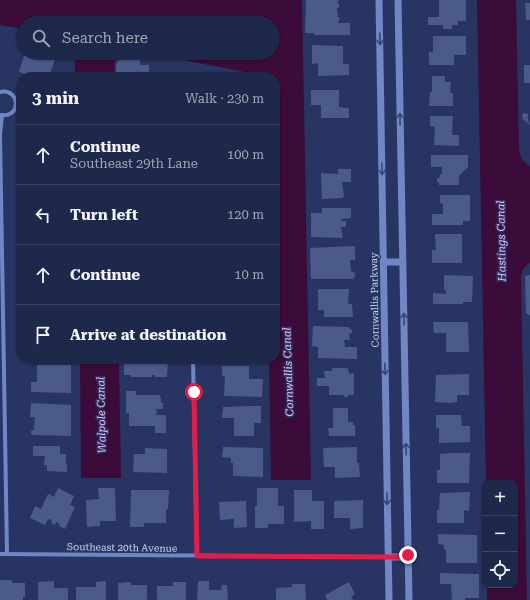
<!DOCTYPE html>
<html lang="en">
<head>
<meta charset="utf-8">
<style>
	body { margin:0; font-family:"Roboto Serif",serif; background:#2b3454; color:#f1f3f6 }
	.controls { position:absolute; right:12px; bottom:12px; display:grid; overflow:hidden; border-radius:8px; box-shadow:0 1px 3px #0004 }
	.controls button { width:36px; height:36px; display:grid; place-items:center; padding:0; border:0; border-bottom:1px solid #3c4462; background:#1e284a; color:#f1f3f6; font:20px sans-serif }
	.stop { position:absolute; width:12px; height:12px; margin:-9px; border:3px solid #e11d48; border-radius:50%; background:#fff }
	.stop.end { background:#e11d48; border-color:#fff; box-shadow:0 1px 4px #0008 }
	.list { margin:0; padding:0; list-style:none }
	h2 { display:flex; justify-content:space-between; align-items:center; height:52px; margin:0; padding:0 16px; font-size:17px }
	h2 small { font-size:13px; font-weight:400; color:#a1a6b5 }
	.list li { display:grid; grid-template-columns:26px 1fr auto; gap:12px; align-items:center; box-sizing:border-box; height:60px; padding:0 16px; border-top:1px solid #3c4462 }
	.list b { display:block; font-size:15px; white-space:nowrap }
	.list p { margin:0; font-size:13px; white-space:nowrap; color:#a1a6b5 }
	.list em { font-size:13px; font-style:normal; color:#a1a6b5 }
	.icon { flex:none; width:22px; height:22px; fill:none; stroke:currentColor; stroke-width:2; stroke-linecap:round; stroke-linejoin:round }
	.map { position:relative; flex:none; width:530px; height:600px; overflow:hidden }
	.search { position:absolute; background:#1e284a; box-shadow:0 1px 3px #0004; left:16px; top:16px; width:264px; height:44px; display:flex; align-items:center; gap:10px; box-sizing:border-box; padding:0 14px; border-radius:22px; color:#a1a6b5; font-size:15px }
	.panel { position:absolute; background:#1e284a; box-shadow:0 1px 3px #0004; left:16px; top:72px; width:264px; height:292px; border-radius:16px }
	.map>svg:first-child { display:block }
	.water { fill:#3b0b39 }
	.building { fill:#4b5a8b }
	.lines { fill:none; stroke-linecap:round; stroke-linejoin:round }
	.minor { stroke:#7186c5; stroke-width:4 }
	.tertiary { stroke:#7186c5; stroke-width:7 }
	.oneway { stroke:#374576 }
	.route { stroke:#e11d48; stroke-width:5 }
	.labels { text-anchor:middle; stroke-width:3; stroke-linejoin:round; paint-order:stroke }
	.street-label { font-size:10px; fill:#c9d3ef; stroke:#283562 }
	.water-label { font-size:11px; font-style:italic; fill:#feb8f7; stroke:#283562 }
</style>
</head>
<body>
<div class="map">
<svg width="530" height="600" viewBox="0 0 530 600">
	<rect width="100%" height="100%" fill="#283562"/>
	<!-- water -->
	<path class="water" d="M0 0H302L311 480H271L269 359H275V77H261L255 74 147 53H273V23H23V29L0 25Z
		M477 0H516L519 148C520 156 522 162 530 166V263C523 267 521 272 521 279L527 600H487V585H515V483H486Z
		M75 53H118L115 59 114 77H75Z
		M80 359H119L121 478H81Z"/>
	<!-- building -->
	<path class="building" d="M306 0H339L337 2 339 4V7L337 8 338 17 340 18 338 23H350V35H314V33H305Z
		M439 0H466V20L465 21H458V25H452V29H443V25H428V17H439Z
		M525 3H530V20H526Z
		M433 36H466V55H454V65H429V52H433Z
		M312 45 343 46V64H349V75L318 76V63L312 64Z
		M25 53H57L49 77H41V76L32 73 31 76 19 72Z
		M120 58H140V65H149V73H148L149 77H116V64Z
		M524 65H530V83H524Z
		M173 72H189V77H173Z
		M432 76H445V82H451L450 93H453V106H429L430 92H432Z
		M311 90H339V107L349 108V118H321V105H311Z
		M524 113 528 114V120L530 126 526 121 523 120 522 115Z
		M430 116H453L452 135H459V146L434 145 435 127 430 126Z
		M431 155H468V167L459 176V185H439V183L437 182V179L440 177V174H442V167H431Z
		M338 169H351V182H342L344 196 343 198 322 199 321 173 338 174Z
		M440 195H470V221H463V225H432V214H443V204L440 203Z
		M322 208H351V218L341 219V221H346V227H341L343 238 311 237V213H322Z
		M435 234H462V263H432V250H436Z
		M355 246V260H350L351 271 355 273V276L353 279H311L310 248Z
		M444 275 473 276 472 302H463V304H433V293L446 294V290H444Z
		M530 275V315H529L526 313 525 276Z
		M318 289H349L348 304H352L353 317H324V310H318Z
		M433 322H468L469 352H446V333H434Z
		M313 326 349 327V328L352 330V333L349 334 350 340H344L345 345 344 347H357V359L318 358V347L312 346Z
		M124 359H164V362H168L167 377H155V375H152V377H131V375H124Z
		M37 365H71V393L31 392V382H37Z
		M222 366H249V379H263L262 397 224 396 225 376H222Z
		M332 368H348L349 373 348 374 354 373V395H348V397H344V395H329V386H317V378H325L324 371H332Z
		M469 374V395H457V402L450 403 435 402 436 375Z
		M126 391H136V395H159L161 398V402L160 403H163V409H155L157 411 156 415H166V433H155V426H129V413H126Z
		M31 403 71 405V436L33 435 31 434V431L35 429 34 428 35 417H30Z
		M248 406H261V423H254V436H234V418H222L223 407Z
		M333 408H348V422H353V425H355V436H329L328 428H333Z
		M436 415H461L462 426H470V442L439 443V428H436Z
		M33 446H60V454H66V465H67V472L47 471V465H44L45 456H33Z
		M223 447 263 448V477L233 476V463H231V458L222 457Z
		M357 447V463H359L360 477 335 478V467H324L323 448Z
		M145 448 167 449V473L133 472 134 454H145Z
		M453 453H470L469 483H437V470H440V454Z
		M58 488 74 496 70 505 75 507 65 529 59 526 60 524 56 522 55 525 51 523 52 520 48 519 45 525 30 518 35 506 41 509 48 494 54 497Z
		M98 488H115L116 521H100V526L87 527 86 500 99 499Z
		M257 488H278V506H284V524H268V528H255V506H257Z
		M131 490H169L168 509H166V523H144V527H130Z
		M294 490H312V501H324V529H311V521L294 522Z
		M470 492 469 511 464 510V523H437V510H439L440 493Z
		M363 500V528L350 529V518H334V501Z
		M246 501 247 527 234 528V519L220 520 219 502Z
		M438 534 477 535V563H446V550H444V545L438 544Z
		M440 573 479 574V598H465V600H452L451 586 452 584H440Z
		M0 580H12V583H25V597H23V600H0Z
		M54 581V588H68V600H38V582Z
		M106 581V600H76V587H96V582Z
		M198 581H209V590H221L222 585H227L228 600H197Z
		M131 582V585H147V600H118V583Z
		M173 582H186V600H157V586H173Z
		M349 582 355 594 351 597 353 600H327L325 595Z
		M292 584H305L306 600H276V588L292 587Z"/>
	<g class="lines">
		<!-- minor -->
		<path class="minor" d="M0 92C20 88 22 118 1 115
			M2 116 0 134 7 554
			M193 359 197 556
			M0 554 388 557"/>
		<!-- tertiary -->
		<path class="tertiary" d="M379 0 389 600
			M398 0 409 600
			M384 262H403
			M388 557H408"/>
	</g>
	<!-- one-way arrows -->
	<defs><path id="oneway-shaft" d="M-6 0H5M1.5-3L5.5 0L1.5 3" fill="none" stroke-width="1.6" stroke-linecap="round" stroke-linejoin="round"/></defs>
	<g class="oneway">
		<use href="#oneway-shaft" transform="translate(380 39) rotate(89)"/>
		<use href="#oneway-shaft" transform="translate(400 119) rotate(-91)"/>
		<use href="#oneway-shaft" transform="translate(382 169) rotate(89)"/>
		<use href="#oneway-shaft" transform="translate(404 319) rotate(-91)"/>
		<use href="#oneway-shaft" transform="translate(385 369) rotate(89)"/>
		<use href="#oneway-shaft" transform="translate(406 449) rotate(-91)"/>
		<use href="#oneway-shaft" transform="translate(387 499) rotate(89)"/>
	</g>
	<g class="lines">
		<!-- route -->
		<path class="route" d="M194 392 197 556 388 557H408V555"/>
	</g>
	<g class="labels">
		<!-- street labels -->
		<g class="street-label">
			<text transform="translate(374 300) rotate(-91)" y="4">Cornwallis Parkway</text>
			<text transform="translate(122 547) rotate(1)" y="4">Southeast 20th Avenue</text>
		</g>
		<!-- water labels -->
		<g class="water-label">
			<text transform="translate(501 241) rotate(-91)" y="4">Hastings Canal</text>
			<text transform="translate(288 372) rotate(-92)" y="4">Cornwallis Canal</text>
			<text transform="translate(101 415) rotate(-91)" y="4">Walpole Canal</text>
		</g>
	</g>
</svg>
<div class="controls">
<button>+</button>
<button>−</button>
<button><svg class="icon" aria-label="locate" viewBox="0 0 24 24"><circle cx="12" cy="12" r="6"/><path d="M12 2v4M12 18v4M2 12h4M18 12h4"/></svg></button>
</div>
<div class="stop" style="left:194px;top:392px"></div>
<div class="stop end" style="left:408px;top:555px"></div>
<div class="search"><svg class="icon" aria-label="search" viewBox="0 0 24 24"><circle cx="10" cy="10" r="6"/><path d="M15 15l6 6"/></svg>Search here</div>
<section class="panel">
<h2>3 min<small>Walk · 230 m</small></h2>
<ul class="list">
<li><svg class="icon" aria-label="ahead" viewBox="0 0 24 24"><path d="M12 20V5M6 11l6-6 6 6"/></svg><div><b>Continue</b><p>Southeast 29th Lane</p></div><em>100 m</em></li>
<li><svg class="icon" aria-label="left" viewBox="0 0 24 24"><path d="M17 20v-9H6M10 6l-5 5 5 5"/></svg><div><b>Turn left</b></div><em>120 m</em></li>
<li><svg class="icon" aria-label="ahead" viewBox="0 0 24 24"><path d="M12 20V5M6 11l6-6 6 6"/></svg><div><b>Continue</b></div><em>10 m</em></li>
<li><svg class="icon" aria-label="arrive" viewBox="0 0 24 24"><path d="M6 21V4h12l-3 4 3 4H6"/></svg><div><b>Arrive at destination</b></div></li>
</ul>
</section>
</div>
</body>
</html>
